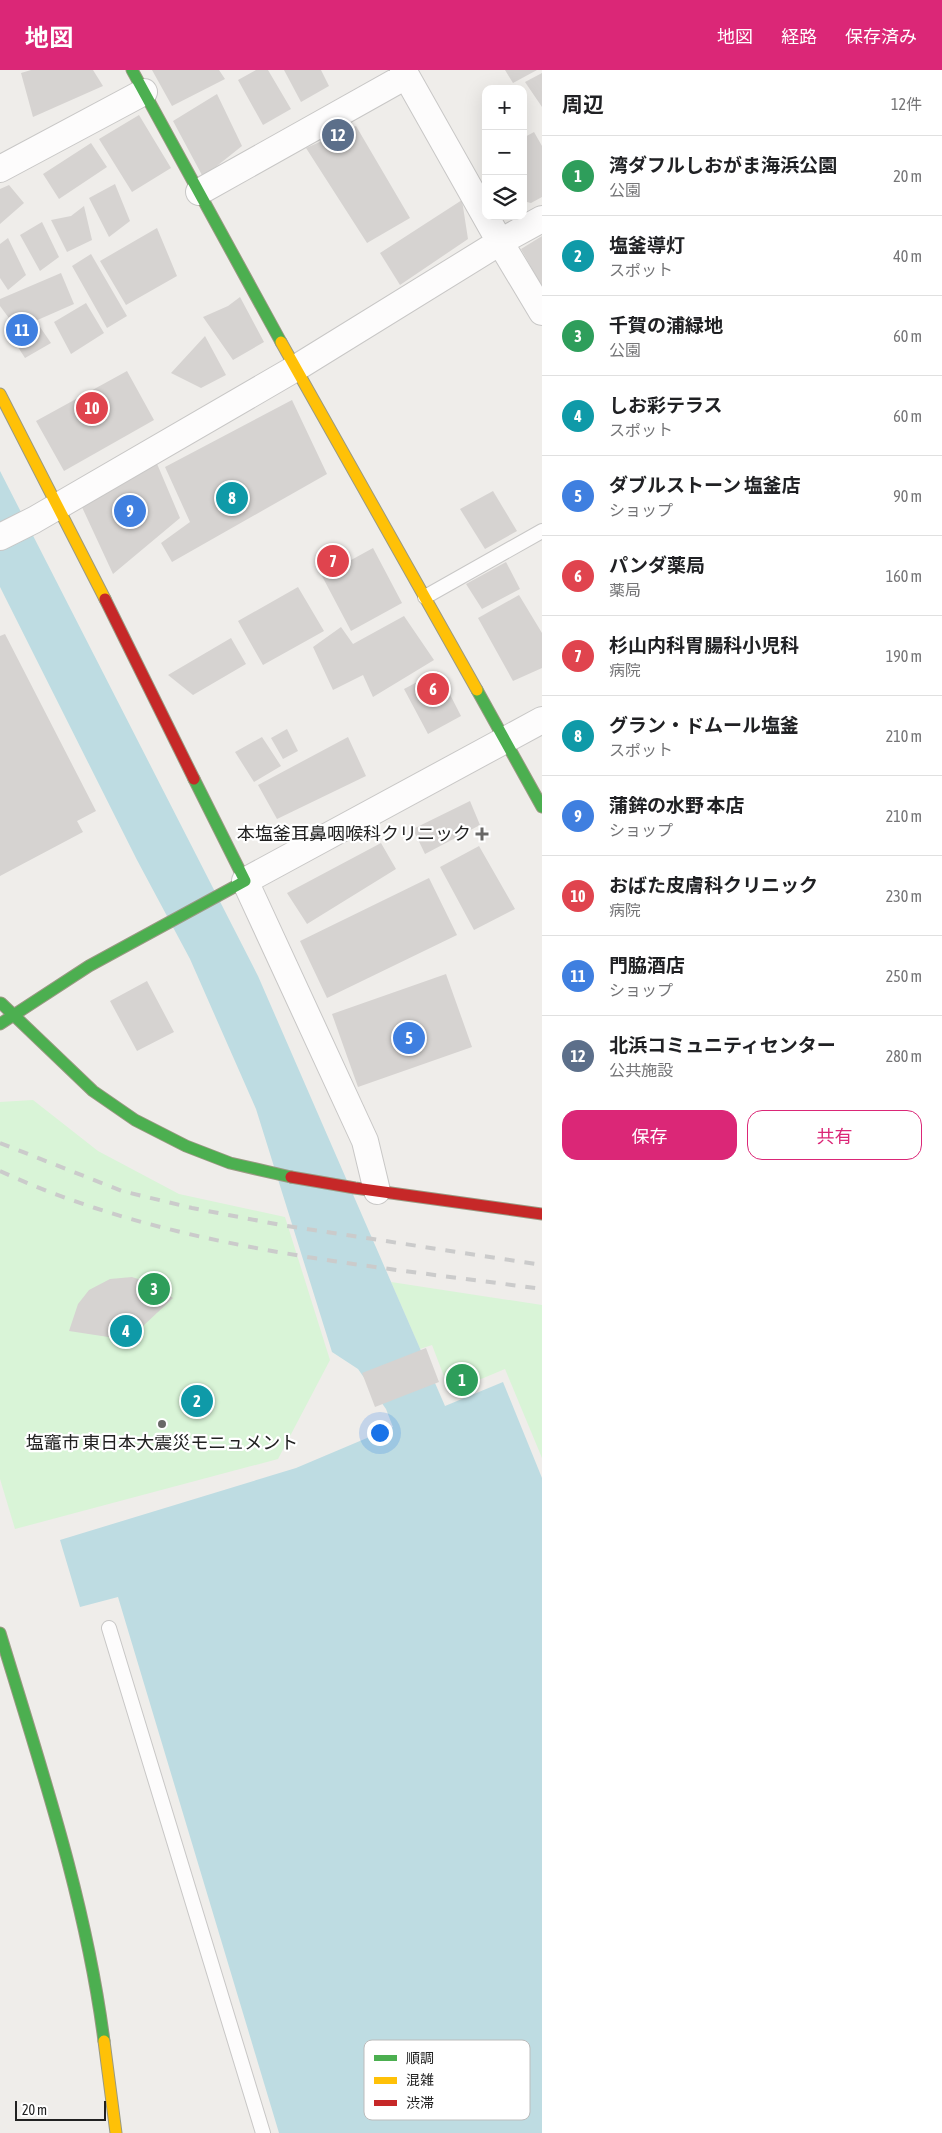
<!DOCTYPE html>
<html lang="ja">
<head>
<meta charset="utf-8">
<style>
	body { margin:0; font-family:"Asap Condensed","Noto Sans JP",sans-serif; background:#f6f6f6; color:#202124 }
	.controls { position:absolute; right:15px; top:15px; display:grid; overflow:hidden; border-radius:10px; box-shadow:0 5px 20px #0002 }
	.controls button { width:45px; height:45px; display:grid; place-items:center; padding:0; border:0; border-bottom:1px solid #e0e0e0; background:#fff; color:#202124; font:25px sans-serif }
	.scale { position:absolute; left:15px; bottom:12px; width:91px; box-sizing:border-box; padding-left:5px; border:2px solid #212121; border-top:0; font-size:14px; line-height:18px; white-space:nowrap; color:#212121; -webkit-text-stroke:4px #fff; paint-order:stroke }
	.you { position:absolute; left:379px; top:1362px; width:18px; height:18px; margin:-12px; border:4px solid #fff; border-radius:50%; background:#1a73e8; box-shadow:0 0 0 8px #1a73e833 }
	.badge { display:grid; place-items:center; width:32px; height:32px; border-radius:50%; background:#db2777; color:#fff; font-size:16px; font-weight:700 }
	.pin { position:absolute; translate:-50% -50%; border:2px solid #fff; box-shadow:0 1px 5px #0006 }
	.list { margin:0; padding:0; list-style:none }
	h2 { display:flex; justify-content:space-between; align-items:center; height:65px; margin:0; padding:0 20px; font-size:21px }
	h2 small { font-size:16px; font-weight:400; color:#757577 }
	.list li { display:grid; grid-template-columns:32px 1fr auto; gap:15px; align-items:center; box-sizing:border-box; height:80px; padding:0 20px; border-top:1px solid #e0e0e0 }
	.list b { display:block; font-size:19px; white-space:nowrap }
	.list p { margin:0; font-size:16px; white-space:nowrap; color:#757577 }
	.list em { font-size:16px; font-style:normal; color:#757577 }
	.actions { display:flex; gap:10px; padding:15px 20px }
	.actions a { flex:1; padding:11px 0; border:1px solid #db2777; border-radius:15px; text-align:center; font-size:18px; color:#db2777 }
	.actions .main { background:#db2777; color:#fff }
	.icon { flex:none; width:28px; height:28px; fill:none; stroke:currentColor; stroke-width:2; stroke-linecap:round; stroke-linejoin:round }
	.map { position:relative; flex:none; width:542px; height:2063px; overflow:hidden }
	header { display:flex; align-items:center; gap:30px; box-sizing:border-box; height:70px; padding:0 25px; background:#db2777; color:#fff }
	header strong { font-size:24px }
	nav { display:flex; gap:28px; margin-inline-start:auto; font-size:18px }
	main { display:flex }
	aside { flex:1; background:#fff }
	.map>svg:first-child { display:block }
	.park { fill:#d9f4d7 }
	.water { fill:#bedce2 }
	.building { fill:#d6d3d1 }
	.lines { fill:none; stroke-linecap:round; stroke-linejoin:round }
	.lane-casing { stroke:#c8c7c6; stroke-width:16 }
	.street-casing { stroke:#c8c7c6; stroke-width:28 }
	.fast-casing { stroke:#999982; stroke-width:13 }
	.slow-casing { stroke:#999982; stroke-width:13 }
	.jam-casing { stroke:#999982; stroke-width:13 }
	.lane { stroke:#fdfcfc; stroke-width:14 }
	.street { stroke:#fdfcfc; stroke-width:26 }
	.fast { stroke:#4caf50; stroke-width:11 }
	.slow { stroke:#ffc107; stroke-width:11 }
	.jam { stroke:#c62828; stroke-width:11 }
	.rail { stroke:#cbcbcb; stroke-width:4; stroke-dasharray:10 10; stroke-linecap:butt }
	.poi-dot { fill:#696867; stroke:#fff; stroke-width:2 }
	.labels { text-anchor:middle; stroke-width:4.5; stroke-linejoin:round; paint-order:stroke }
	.poi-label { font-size:18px; fill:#212121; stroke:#fff; text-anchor:end }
	.key { fill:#fff; stroke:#bcbcbc; stroke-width:1 }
	.key-label { font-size:14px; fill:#212121 }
</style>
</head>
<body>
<header>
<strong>地図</strong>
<nav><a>地図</a><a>経路</a><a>保存済み</a></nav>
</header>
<main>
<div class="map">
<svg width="542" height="2063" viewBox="0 0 542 2063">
	<rect width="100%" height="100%" fill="#efedea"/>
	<!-- park -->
	<path class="park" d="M33 1030 98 1081 179 1124 285 1147 330 1290 278 1389 15 1459 0 1409V1032Z
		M391 1212 542 1235V1388L505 1299 450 1322 432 1275 420 1279Z"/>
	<!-- water -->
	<path class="water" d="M0 401 258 906 445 1336 503 1312 542 1408V2063H279L118 1527 80 1537 60 1470 296 1398 393 1357 386 1339 358 1299 332 1282 256 1039 190 889 137 790 0 517Z"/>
	<!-- building -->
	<path class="building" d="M31 0H93L103 16 33 47 21 3Z
		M152 0H219L225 9 172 36Z
		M256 0H268L291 39 263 55 238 10Z
		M284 0H321L329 16 301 32Z
		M505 0H537L513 13Z
		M542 3V37L525 12Z
		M217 24 242 76 203 107 173 51Z
		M139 45 171 98 132 122 99 69Z
		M356 56 410 148 367 173 306 78Z
		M534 62 542 76V127L531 133 523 131V68Z
		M91 73 107 97 59 129 43 104Z
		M115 114 130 151 109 167 89 128Z
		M9 115 24 133 0 154V119Z
		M462 130 468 169 400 215 380 183Z
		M84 136 92 170 67 182 51 150 71 146Z
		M42 152 59 187 40 201 20 165Z
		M157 158 177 206 126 235 100 191Z
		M542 166V217L521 179Z
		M8 168 26 205 8 220 0 208V174Z
		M91 184 127 246 107 258 72 196Z
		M61 203 74 234 17 259 0 236V229Z
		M240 227 264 272 233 290 203 247 228 236Z
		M86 233 104 263 71 284 54 252Z
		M40 257 51 273 25 288 14 271Z
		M205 266 226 305 201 318 171 303Z
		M127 301 154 350 64 401 36 351Z
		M292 330 327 404 172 492 161 473 190 452 165 397Z
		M155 389 180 448 113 504 81 435Z
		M493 421 517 461 485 479 460 439Z
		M373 478 402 533 351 561 322 506Z
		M506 492 520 519 482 539 466 514Z
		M298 517 324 561 263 595 238 551Z
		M519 525 542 563V598L513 611 478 548Z
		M404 546 434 590 373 627 363 605 333 620 313 577 341 557 353 574Z
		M5 564 96 741 77 751 83 762 0 806V566Z
		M231 568 246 594 193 625 168 605Z
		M438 601 461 646 428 664 404 619Z
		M287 659 298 681 283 689 271 668Z
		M262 667 281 696 254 712 235 682Z
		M348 667 366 706 277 749 258 715Z
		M470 731 480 755 425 784 413 759Z
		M381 773 396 799 307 854 287 823Z
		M479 776 515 839 474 860 440 797Z
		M429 808 457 865 327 928 300 871Z
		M446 904 472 977 358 1017 332 944Z
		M147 911 174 962 137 981 110 931Z
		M132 1207 154 1214 173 1228 128 1270 69 1261 78 1234 89 1220 110 1209Z
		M426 1278 439 1312 375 1337 362 1303Z"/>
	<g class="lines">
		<defs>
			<path id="lane" d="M425 527 542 461
				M109 1558 263 2063"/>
			<path id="street" d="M403 0 500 172 542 242
				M0 99 144 22
				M199 122 406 6
				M0 467 34 450 296 298 500 172 542 149
				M377 1121 365 1071 245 811 542 650"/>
			<path id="fast" d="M132 0 281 272
				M477 620 542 737
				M1 933 93 1021 135 1050 186 1076 230 1093 291 1107
				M0 954 89 896 245 811 194 709
				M0 1563C41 1698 86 1831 104 1971"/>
			<path id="slow" d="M281 272 477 620
				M0 324 105 529
				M104 1971 116 2063"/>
			<path id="jam" d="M105 529 194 709
				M291 1107 355 1118 542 1144"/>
		</defs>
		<!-- lane casing -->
		<use href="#lane" class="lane-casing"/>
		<!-- street casing -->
		<use href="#street" class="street-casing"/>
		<!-- fast casing -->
		<use href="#fast" class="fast-casing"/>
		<!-- slow casing -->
		<use href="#slow" class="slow-casing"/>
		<!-- jam casing -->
		<use href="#jam" class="jam-casing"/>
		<!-- lane -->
		<use href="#lane" class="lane"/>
		<!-- street -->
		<use href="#street" class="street"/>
		<!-- fast -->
		<use href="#fast" class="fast"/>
		<!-- slow -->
		<use href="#slow" class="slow"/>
		<!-- jam -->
		<use href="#jam" class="jam"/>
		<!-- rail -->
		<path class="rail" d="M0 1073 122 1121 192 1138 281 1155 542 1195
			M0 1101C169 1179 360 1194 542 1219"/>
	</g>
	<!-- markers -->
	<g class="poi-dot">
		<path d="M479.5 756.5h5v5h5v5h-5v5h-5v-5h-5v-5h5z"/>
		<circle cx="162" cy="1354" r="5"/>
	</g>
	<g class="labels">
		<!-- poi labels -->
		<g class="poi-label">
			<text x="471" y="770">本塩釜耳鼻咽喉科クリニック</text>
			<text x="162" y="1379" text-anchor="middle">塩竈市 東日本大震災モニュメント</text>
		</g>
	</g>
	<!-- legend -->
	<rect x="364" y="1970" width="166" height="80" rx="8" class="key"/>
	<rect x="374" y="1985" width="23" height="6" fill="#4caf50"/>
	<rect x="374" y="2007" width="23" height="7" fill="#ffc107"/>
	<rect x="374" y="2030" width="23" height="6" fill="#c62828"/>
	<g class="key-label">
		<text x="406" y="1993">順調</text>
		<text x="406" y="2015">混雑</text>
		<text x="406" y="2038">渋滞</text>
	</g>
</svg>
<div class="controls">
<button>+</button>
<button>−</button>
<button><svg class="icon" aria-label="layers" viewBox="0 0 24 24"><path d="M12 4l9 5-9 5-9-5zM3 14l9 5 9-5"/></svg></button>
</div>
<div class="scale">20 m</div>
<div class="you"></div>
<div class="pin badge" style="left:462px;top:1310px;background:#2e9e5b">1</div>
<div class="pin badge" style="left:197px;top:1331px;background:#0f9aa8">2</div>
<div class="pin badge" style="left:154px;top:1219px;background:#2e9e5b">3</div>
<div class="pin badge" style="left:126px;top:1261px;background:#0f9aa8">4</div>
<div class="pin badge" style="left:409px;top:968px;background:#3f7fe0">5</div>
<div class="pin badge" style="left:433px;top:619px;background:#e0444e">6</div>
<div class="pin badge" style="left:333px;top:491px;background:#e0444e">7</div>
<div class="pin badge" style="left:232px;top:428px;background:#0f9aa8">8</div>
<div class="pin badge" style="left:130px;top:441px;background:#3f7fe0">9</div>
<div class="pin badge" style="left:92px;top:338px;background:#e0444e">10</div>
<div class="pin badge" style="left:22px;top:260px;background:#3f7fe0">11</div>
<div class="pin badge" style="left:338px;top:65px;background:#5c6f8a">12</div>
</div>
<aside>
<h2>周辺<small>12件</small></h2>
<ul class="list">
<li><span class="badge" style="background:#2e9e5b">1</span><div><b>湾ダフルしおがま海浜公園</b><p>公園</p></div><em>20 m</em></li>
<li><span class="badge" style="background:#0f9aa8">2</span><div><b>塩釜導灯</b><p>スポット</p></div><em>40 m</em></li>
<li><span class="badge" style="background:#2e9e5b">3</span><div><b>千賀の浦緑地</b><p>公園</p></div><em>60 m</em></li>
<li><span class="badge" style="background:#0f9aa8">4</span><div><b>しお彩テラス</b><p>スポット</p></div><em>60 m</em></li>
<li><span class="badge" style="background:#3f7fe0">5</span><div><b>ダブルストーン 塩釜店</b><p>ショップ</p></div><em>90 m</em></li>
<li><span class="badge" style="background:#e0444e">6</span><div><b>パンダ薬局</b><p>薬局</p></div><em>160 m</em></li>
<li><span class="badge" style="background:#e0444e">7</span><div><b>杉山内科胃腸科小児科</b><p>病院</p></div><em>190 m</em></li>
<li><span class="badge" style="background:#0f9aa8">8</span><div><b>グラン・ドムール塩釜</b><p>スポット</p></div><em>210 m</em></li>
<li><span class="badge" style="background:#3f7fe0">9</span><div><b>蒲鉾の水野 本店</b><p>ショップ</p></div><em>210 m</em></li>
<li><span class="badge" style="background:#e0444e">10</span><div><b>おばた皮膚科クリニック</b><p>病院</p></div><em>230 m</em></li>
<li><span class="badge" style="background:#3f7fe0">11</span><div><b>門脇酒店</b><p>ショップ</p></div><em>250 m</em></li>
<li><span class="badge" style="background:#5c6f8a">12</span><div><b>北浜コミュニティセンター</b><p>公共施設</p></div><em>280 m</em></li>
</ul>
<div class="actions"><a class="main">保存</a><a>共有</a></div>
</aside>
</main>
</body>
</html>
